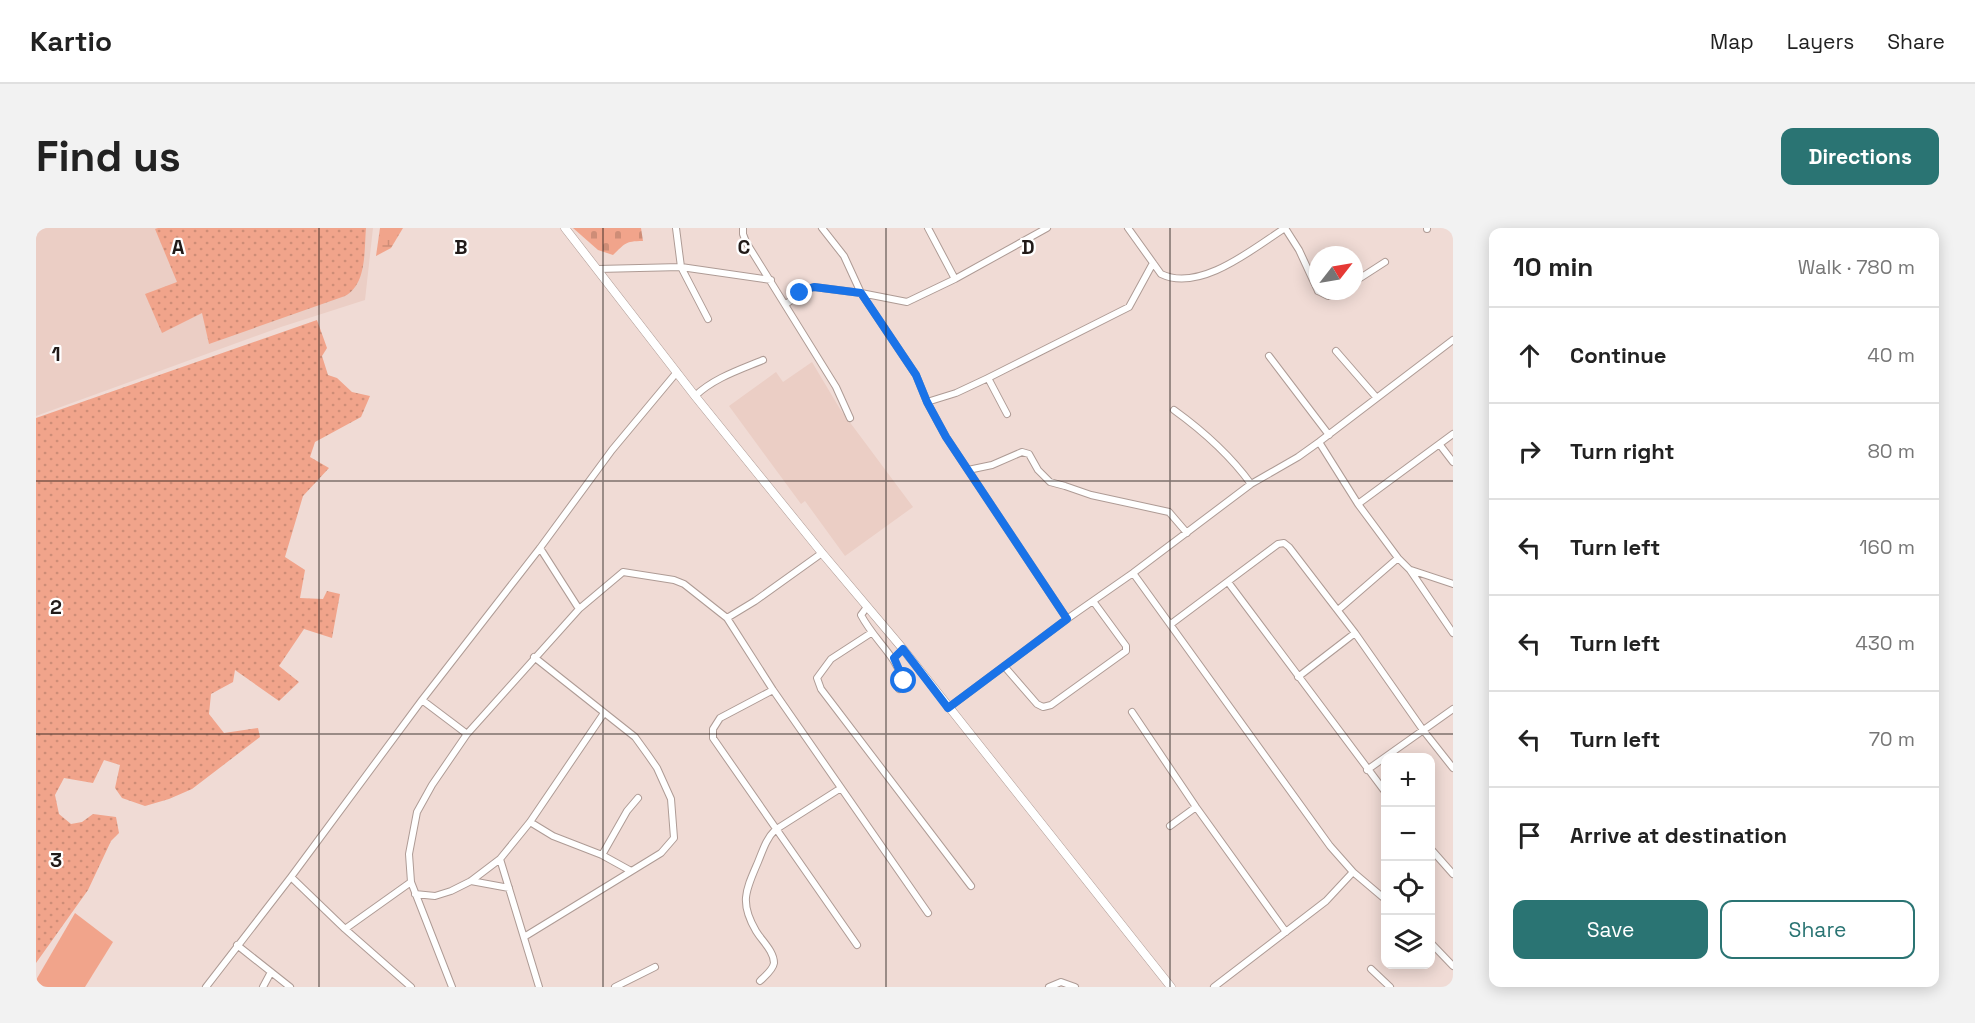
<!DOCTYPE html>
<html lang="en">
<head>
<meta charset="utf-8">
<style>
	body { margin:0; font-family:"Space Grotesk",sans-serif; background:#f2f2f2; color:#222 }
	.controls { position:absolute; right:18px; bottom:18px; display:grid; overflow:hidden; border-radius:12px; box-shadow:0 3px 15px #0003 }
	.controls button { width:54px; height:54px; display:grid; place-items:center; padding:0; border:0; border-bottom:2px solid #e0e0e0; background:#fff; color:#222; font:30px sans-serif }
	.compass { position:absolute; left:1273px; top:18px; width:54px; height:54px; border-radius:50%; background:#fff; box-shadow:0 3px 15px #0003; rotate:59deg }
	.stop { position:absolute; width:18px; height:18px; margin:-14px; border:4px solid #1a73e8; border-radius:50%; background:#fff }
	.stop.end { background:#1a73e8; border-color:#fff; box-shadow:0 2px 6px #0008 }
	.list { margin:0; padding:0; list-style:none }
	h2 { display:flex; justify-content:space-between; align-items:center; height:78px; margin:0; padding:0 24px; font-size:26px }
	h2 small { font-size:20px; font-weight:400; color:#767676 }
	.list li { display:grid; grid-template-columns:39px 1fr auto; gap:18px; align-items:center; box-sizing:border-box; height:96px; padding:0 24px; border-top:2px solid #e0e0e0 }
	.list b { display:block; font-size:22px; white-space:nowrap }
	.list em { font-size:20px; font-style:normal; color:#767676 }
	.actions { display:flex; gap:12px; padding:18px 24px }
	.actions a { flex:1; padding:14px 0; border:2px solid #2a7473; border-radius:12px; text-align:center; font-size:21px; color:#2a7473 }
	.actions .main { background:#2a7473; color:#fff }
	.icon { flex:none; width:33px; height:33px; fill:none; stroke:currentColor; stroke-width:2; stroke-linecap:round; stroke-linejoin:round }
	.map { position:relative; flex:none; width:1417px; height:759px; overflow:hidden; border-radius:12px }
	header { display:flex; align-items:center; gap:36px; box-sizing:border-box; height:84px; padding:0 30px; background:#fff; border-bottom:2px solid #e0e0e0 }
	header strong { font-size:28px }
	nav { display:flex; gap:33px; margin-inline-start:auto; font-size:21px }
	.intro { display:flex; align-items:center; justify-content:space-between; box-sizing:border-box; height:144px; padding:0 36px }
	h1 { margin:0; font-size:42px }
	.button { padding:15px 27px; border-radius:12px; background:#2a7473; color:#fff; font-size:21px; font-weight:700 }
	main { display:flex; gap:36px; padding:0 36px }
	aside { flex:1; background:#fff; border-radius:12px; box-shadow:0 3px 15px #0003 }
	.map>svg:first-child { display:block }
	.built { fill:#ebcec5 }
	.grass { fill:url(#grass-dots) }
	.wetland { fill:url(#wetland-marsh) }
	.cemetery { fill:url(#cemetery-stones) }
	.garden { fill:#f1a48b }
	.lines { fill:none; stroke-linecap:round; stroke-linejoin:round }
	.minor-casing { stroke:#ae9b95; stroke-width:8 }
	.tertiary-casing { stroke:#ae9b95; stroke-width:9 }
	.minor { stroke:#fff; stroke-width:6 }
	.tertiary { stroke:#fff; stroke-width:8 }
	.route { stroke:#1a73e8; stroke-width:8 }
	.grid { fill:none; stroke:#211a18; stroke-width:1.5; stroke-opacity:0.55 }
	.grid-label { font-size:20px; text-anchor:middle; font-weight:bold; fill:#211a18; stroke:#fff; stroke-width:4.5; stroke-linejoin:round; paint-order:stroke }
</style>
</head>
<body>
<header>
<strong>Kartio</strong>
<nav><a>Map</a><a>Layers</a><a>Share</a></nav>
</header>
<div class="intro"><h1>Find us</h1><a class="button">Directions</a></div>
<main>
<div class="map">
<svg width="1417" height="759" viewBox="0 0 1417 759">
	<defs>
		<pattern id="grass-dots" width="8" height="8" patternUnits="userSpaceOnUse" patternTransform="scale(1.5)"><rect width="8" height="8" fill="#f1a48b"/><path d="M2 2h.1M6 6h.1" fill="none" stroke="#ce8d77" stroke-width="1.8" stroke-linecap="round"/></pattern>
		<pattern id="wetland-marsh" width="20" height="14" patternUnits="userSpaceOnUse" patternTransform="scale(1.5)"><rect width="20" height="14" fill="#f1a48b"/><path d="M1 5h8M5 5V1M11 12h8M15 12V8" fill="none" stroke="#ce8d77"/></pattern>
		<pattern id="cemetery-stones" width="16" height="16" patternUnits="userSpaceOnUse" patternTransform="scale(1.5)"><rect width="16" height="16" fill="#f1a48b"/><path d="M2 7V4a2 2 0 0 1 4 0v3zM10 15v-3a2 2 0 0 1 4 0v3z" fill="#ce8d77"/></pattern>
	</defs>
	<rect width="100%" height="100%" fill="#f0dbd5"/>
	<!-- built -->
	<path class="built" d="M0 0H337L329 72 245 99 0 188Z
		M776 134 804 181 877 279 809 328 769 273 765 276 693 178 740 144 747 154Z"/>
	<!-- grass -->
	<path class="grass" d="M122 0H330C328 23 331 56 309 68L173 116 166 85 126 105 109 66 141 54 119 1Z
		M281 92 291 120 286 128 292 147 301 150 316 164 334 168 325 189 279 214 274 229 293 240 267 268 249 329 269 342 264 370 287 371 291 363 304 366 296 410 268 401 243 438 263 454 243 473 199 442 197 454 175 466 173 486 188 505 222 500 224 509 156 561 133 571 109 578 86 570 79 560 84 537 68 532 57 555 28 550 19 567 23 586 35 596 46 594 57 586 80 589 83 605 75 613 52 662 0 735V190Z"/>
	<!-- wetland -->
	<path class="wetland" d="M344 0H367L355 20 340 28Z"/>
	<!-- cemetery -->
	<path class="cemetery" d="M537 0H605L607 13C588 13 589 16 577 27L562 22Z"/>
	<!-- garden -->
	<path class="garden" d="M39 685 77 714 49 759H7L0 752Z"/>
	<g class="lines">
		<defs>
			<path id="minor" d="M640 0 645 39 672 91
				M707 0V6L710 14 800 159 814 190
				M786 0 808 28 825 65 880 147 891 174 910 209 1031 391
				M892 0 919 51
				M1092 0 1125 46C1164 65 1218 20 1249 0
				M1249 0 1263 22 1282 63
				M1391 1V0
				M562 41 645 39 735 52
				M1318 54 1349 34
				M1282 63 1292 68 1305 63
				M750 76 771 61 778 59 825 65 871 74 919 51 1011 0
				M1300 123 1340 169
				M1233 128 1293 207
				M952 150 971 186
				M659 168C678 150 703 142 727 132
				M891 174 920 165 952 150 1093 79 1117 35
				M1138 182C1167 203 1194 227 1215 256
				M1283 214 1322 276 1362 330 1374 342 1417 405
				M1404 217 1417 234
				M932 242 956 237 986 224 993 226 1002 242 1014 254 1029 258 1055 267 1133 284 1151 305
				M1322 276 1417 206
				M504 320 543 381
				M1375 342 1417 356
				M1097 345 1294 618 1317 644 1350 672
				M1192 354 1350 565
				M831 379 825 387C838 412 859 426 868 454L863 461
				M1302 382 1362 330
				M691 390 719 373 786 325
				M1135 396 1242 316 1248 315 1253 319 1319 405 1387 502 1417 540
				M835 405 795 431 781 450 785 461 935 658
				M968 438 1001 476 1007 479 1015 477 1090 423V418L1057 373
				M1262 449 1319 405
				M737 462 684 490 677 501V510L821 717
				M386 472 431 506
				M912 480 1031 391 1097 345 1215 256 1262 229 1283 214 1417 112
				M1096 484 1160 579 1250 704
				M1331 542 1417 481
				M494 594 517 608 566 627 591 583 602 570
				M1134 598 1160 579
				M1394 620 1417 646
				M566 627 595 643
				M464 631 503 759
				M255 649 309 701 375 759
				M435 653 473 660
				M379 666 399 668 415 663 435 653 464 631 494 594 568 485
				M309 701 375 654
				M488 709 625 625 638 610 635 571 621 540 612 527 599 509 498 429
				M1394 714 1417 738
				M201 717 254 759
				M1335 741 1354 759
				M724 753C729 748 737 742 738 735 738 723 726 713 720 703 703 674 710 662 722 634 727 622 730 611 739 602L805 560
				M170 759 255 649 386 472 504 320 576 222 641 144
				M227 759 235 744
				M416 759 375 654 373 626 381 584 396 557 431 506 543 381 587 344 638 352 648 356 691 390 737 462 892 685
				M579 759 619 739
				M1013 759 1025 754 1039 759
				M1178 759 1290 673 1317 644"/>
			<path id="tertiary" d="M529 0 659 168 786 325 867 421 1135 759"/>
		</defs>
		<!-- minor casing -->
		<use href="#minor" class="minor-casing"/>
		<!-- tertiary casing -->
		<use href="#tertiary" class="tertiary-casing"/>
		<!-- minor -->
		<use href="#minor" class="minor"/>
		<!-- tertiary -->
		<use href="#tertiary" class="tertiary"/>
	</g>
	<g class="lines">
		<!-- route -->
		<path class="route" d="M764 65 771 61 778 59 825 65 880 147 891 174 910 209 1031 391 912 480 867 421 858 430 868 453"/>
	</g>
	<!-- grid -->
	<path class="grid" d="M283 0V759M567 0V759M850 0V759M1134 0V759M0 253H1417M0 506H1417"/>
	<g class="grid-label">
		<text x="142" y="26">A</text>
		<text x="425" y="26">B</text>
		<text x="708" y="26">C</text>
		<text x="992" y="26">D</text>
		<text x="20" y="133">1</text>
		<text x="20" y="386">2</text>
		<text x="20" y="639">3</text>
	</g>
</svg>
<div class="controls">
<button>+</button>
<button>−</button>
<button><svg class="icon" aria-label="locate" viewBox="0 0 24 24"><circle cx="12" cy="12" r="6"/><path d="M12 2v4M12 18v4M2 12h4M18 12h4"/></svg></button>
<button><svg class="icon" aria-label="layers" viewBox="0 0 24 24"><path d="M12 4l9 5-9 5-9-5zM3 14l9 5 9-5"/></svg></button>
</div>
<svg class="compass" viewBox="-18 -18 36 36"><path d="M0-13l5 13h-10z" fill="#e53935"/><path d="M0 13l5-13h-10z" fill="#767676"/></svg>
<div class="stop" style="left:868px;top:453px"></div>
<div class="stop end" style="left:764px;top:65px"></div>
</div>
<aside>
<h2>10 min<small>Walk · 780 m</small></h2>
<ul class="list">
<li><svg class="icon" aria-label="ahead" viewBox="0 0 24 24"><path d="M12 20V5M6 11l6-6 6 6"/></svg><div><b>Continue</b></div><em>40 m</em></li>
<li><svg class="icon" aria-label="right" viewBox="0 0 24 24"><path d="M7 20v-9h11M14 6l5 5-5 5"/></svg><div><b>Turn right</b></div><em>80 m</em></li>
<li><svg class="icon" aria-label="left" viewBox="0 0 24 24"><path d="M17 20v-9H6M10 6l-5 5 5 5"/></svg><div><b>Turn left</b></div><em>160 m</em></li>
<li><svg class="icon" aria-label="left" viewBox="0 0 24 24"><path d="M17 20v-9H6M10 6l-5 5 5 5"/></svg><div><b>Turn left</b></div><em>430 m</em></li>
<li><svg class="icon" aria-label="left" viewBox="0 0 24 24"><path d="M17 20v-9H6M10 6l-5 5 5 5"/></svg><div><b>Turn left</b></div><em>70 m</em></li>
<li><svg class="icon" aria-label="arrive" viewBox="0 0 24 24"><path d="M6 21V4h12l-3 4 3 4H6"/></svg><div><b>Arrive at destination</b></div></li>
</ul>
<div class="actions"><a class="main">Save</a><a>Share</a></div>
</aside>
</main>
</body>
</html>
